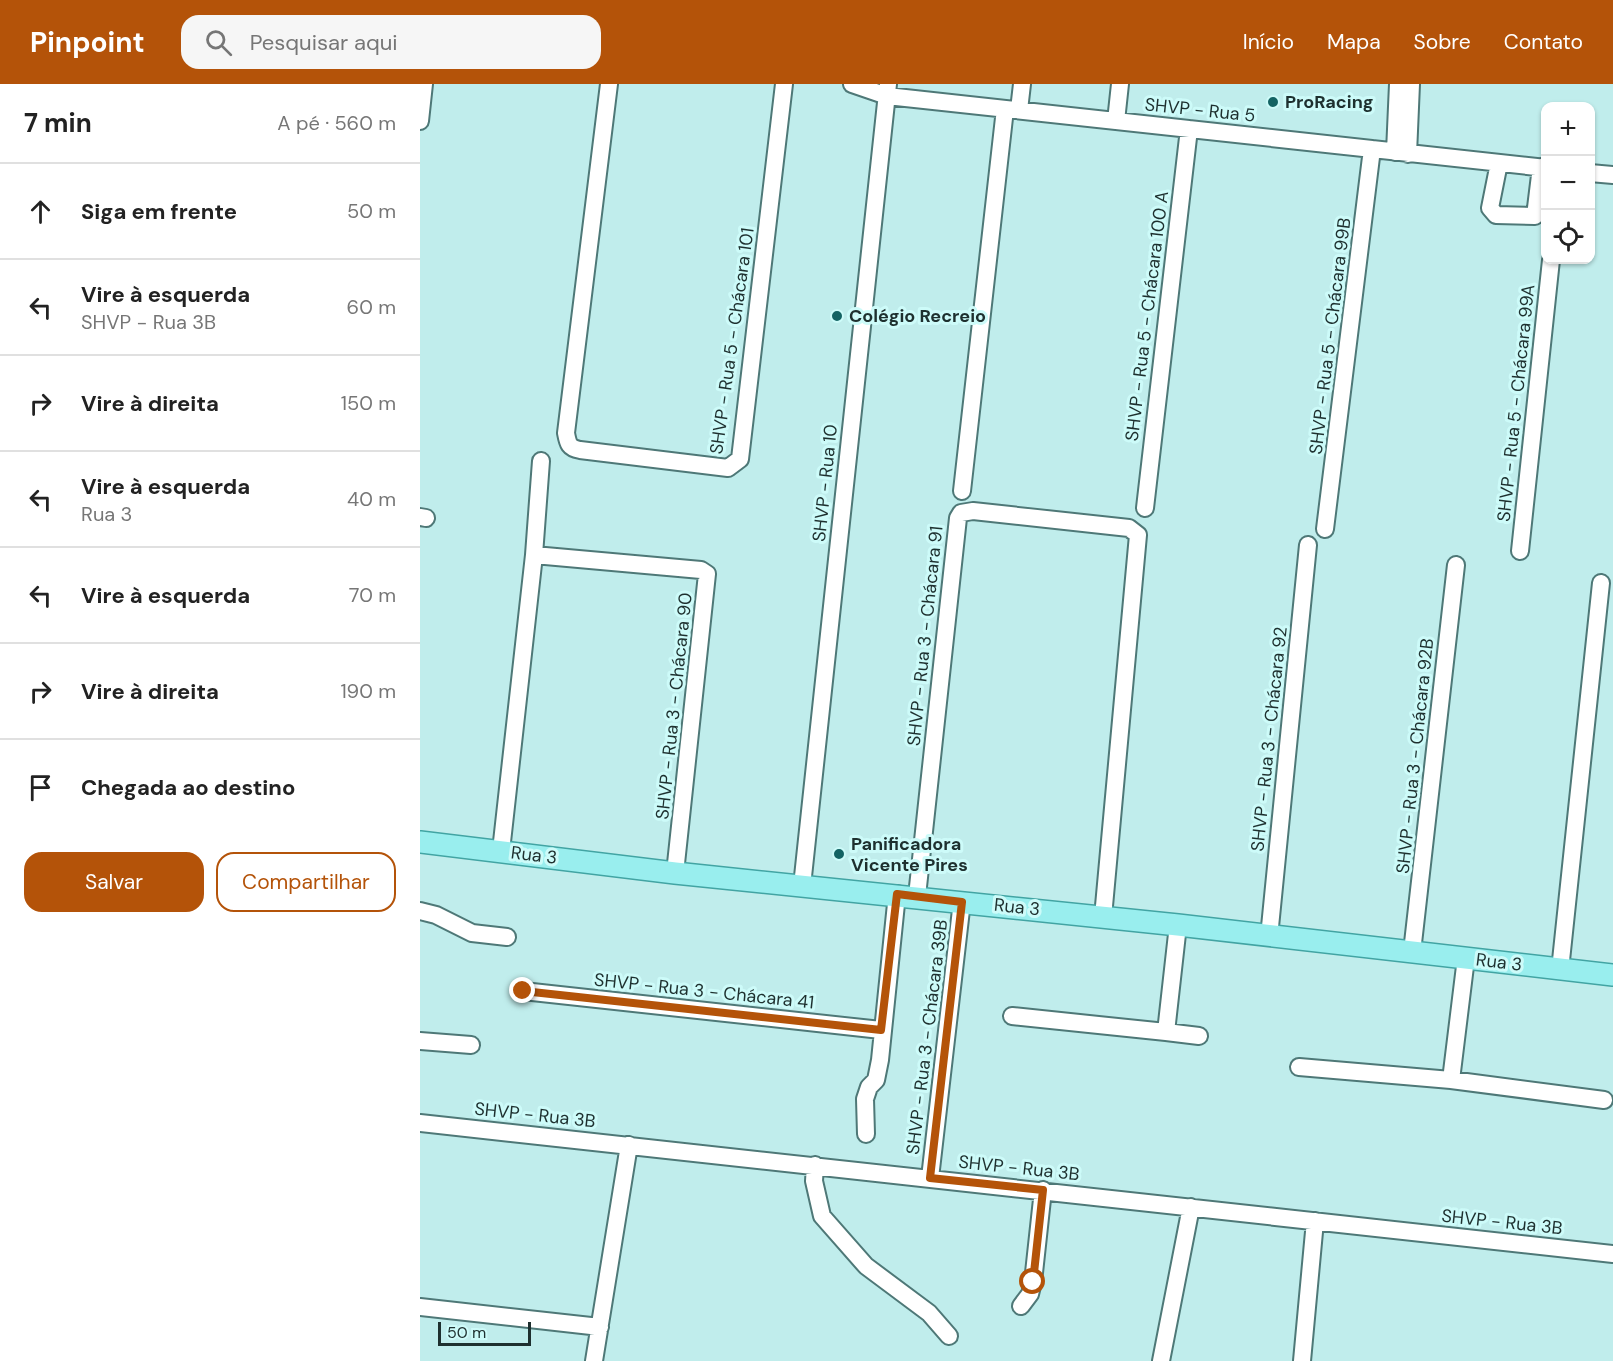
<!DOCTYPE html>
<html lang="pt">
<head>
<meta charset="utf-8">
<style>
	body { margin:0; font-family:"DM Sans",sans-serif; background:#f6f6f6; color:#222 }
	.controls { position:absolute; right:18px; top:18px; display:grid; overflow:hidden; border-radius:12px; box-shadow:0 2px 4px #0004 }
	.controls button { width:54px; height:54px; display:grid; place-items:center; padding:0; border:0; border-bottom:2px solid #e0e0e0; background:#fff; color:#222; font:30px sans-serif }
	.scale { position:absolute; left:18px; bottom:15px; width:93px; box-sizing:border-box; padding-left:6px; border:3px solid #1e302f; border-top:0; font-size:16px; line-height:21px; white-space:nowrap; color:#1e302f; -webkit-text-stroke:4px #cdfbf9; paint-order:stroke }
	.stop { position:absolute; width:18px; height:18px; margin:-14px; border:4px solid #b45309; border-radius:50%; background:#fff }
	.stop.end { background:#b45309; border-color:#fff; box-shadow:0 2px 6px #0008 }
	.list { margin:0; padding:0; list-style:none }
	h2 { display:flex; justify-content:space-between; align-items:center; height:78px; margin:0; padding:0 24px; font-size:26px }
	h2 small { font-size:20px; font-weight:400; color:#767676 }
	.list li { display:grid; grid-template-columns:39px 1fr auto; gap:18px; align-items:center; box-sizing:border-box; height:96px; padding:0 24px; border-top:2px solid #e0e0e0 }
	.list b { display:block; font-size:22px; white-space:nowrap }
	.list p { margin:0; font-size:20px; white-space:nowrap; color:#767676 }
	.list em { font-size:20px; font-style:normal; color:#767676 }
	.actions { display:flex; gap:12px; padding:18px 24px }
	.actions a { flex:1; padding:14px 0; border:2px solid #b45309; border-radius:18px; text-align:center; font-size:21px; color:#b45309 }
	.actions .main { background:#b45309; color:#fff }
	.icon { flex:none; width:33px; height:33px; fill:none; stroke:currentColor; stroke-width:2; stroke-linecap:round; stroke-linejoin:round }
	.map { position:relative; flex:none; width:1193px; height:1277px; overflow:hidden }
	header { display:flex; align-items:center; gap:36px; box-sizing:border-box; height:84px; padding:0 30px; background:#b45309; color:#fff }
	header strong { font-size:28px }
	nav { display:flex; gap:33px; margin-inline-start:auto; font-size:21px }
	.search { width:420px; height:54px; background:#f6f6f6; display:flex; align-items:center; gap:15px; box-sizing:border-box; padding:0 21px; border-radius:18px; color:#767676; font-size:22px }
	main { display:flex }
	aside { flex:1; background:#fff }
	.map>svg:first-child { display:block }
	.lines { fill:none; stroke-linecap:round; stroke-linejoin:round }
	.minor-casing { stroke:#4e7877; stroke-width:20 }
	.major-casing { stroke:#42a4a3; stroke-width:24 }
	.minor { stroke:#fff; stroke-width:16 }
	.major { stroke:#9ee; stroke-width:21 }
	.route { stroke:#b45309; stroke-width:8 }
	.poi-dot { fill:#136363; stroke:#cdfbf9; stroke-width:2 }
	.labels { text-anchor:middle; stroke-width:6; stroke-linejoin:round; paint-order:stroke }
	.poi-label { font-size:18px; font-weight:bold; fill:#1e302f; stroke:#cdfbf9; text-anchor:start }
	.street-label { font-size:18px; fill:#1e302f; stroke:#cdfbf9 }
</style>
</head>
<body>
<header>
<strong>Pinpoint</strong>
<div class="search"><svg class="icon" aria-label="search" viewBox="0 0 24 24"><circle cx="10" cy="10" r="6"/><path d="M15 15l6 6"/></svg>Pesquisar aqui</div>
<nav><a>Início</a><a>Mapa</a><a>Sobre</a><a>Contato</a></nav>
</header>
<main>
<aside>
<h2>7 min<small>A pé · 560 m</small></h2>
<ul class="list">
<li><svg class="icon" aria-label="ahead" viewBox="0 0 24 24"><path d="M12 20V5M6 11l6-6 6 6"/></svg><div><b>Siga em frente</b></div><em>50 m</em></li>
<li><svg class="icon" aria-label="left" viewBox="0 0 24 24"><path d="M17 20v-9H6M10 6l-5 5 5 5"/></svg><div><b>Vire à esquerda</b><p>SHVP - Rua 3B</p></div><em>60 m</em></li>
<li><svg class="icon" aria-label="right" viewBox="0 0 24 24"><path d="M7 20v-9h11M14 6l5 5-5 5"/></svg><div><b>Vire à direita</b></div><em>150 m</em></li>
<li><svg class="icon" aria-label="left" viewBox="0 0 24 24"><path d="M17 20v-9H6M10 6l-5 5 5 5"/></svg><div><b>Vire à esquerda</b><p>Rua 3</p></div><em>40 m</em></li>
<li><svg class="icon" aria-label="left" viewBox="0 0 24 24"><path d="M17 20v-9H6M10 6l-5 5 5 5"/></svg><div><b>Vire à esquerda</b></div><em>70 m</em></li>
<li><svg class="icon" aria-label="right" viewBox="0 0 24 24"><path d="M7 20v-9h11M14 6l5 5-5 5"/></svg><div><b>Vire à direita</b></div><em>190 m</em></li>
<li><svg class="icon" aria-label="arrive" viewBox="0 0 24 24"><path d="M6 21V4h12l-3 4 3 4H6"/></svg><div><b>Chegada ao destino</b></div></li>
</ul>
<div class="actions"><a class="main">Salvar</a><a>Compartilhar</a></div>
</aside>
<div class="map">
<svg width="1193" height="1277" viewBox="0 0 1193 1277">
	<rect width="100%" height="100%" fill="#c0edec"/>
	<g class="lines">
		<defs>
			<path id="minor" d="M189 0 146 349C148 360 149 364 160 366L308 384 320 375 364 0
				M432 0 467 12 1126 84
				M599 26 602 0
				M0 37 4 0
				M696 37 700 0
				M975 68 978 0
				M988 70 991 0
				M1079 79 1070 124 1076 131 1115 132 1121 83
				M1170 89 1193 91
				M542 407 585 25
				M725 424 769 45
				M0 433 6 434
				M905 445 952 65
				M1100 467 1131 176
				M114 471 281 486 287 490 255 789
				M81 767 114 471 121 377
				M382 802 468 0
				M497 812 538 434 541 429 553 427 709 444 718 451 683 833
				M0 827 16 831 52 849 87 853
				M849 853 888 461
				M992 868 1036 481
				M1140 886 1181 499
				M103 907 461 946
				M592 932 746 948 758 841
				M746 948 779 952
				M0 957 51 961
				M879 983 1031 996 1184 1016
				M1031 996 1046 874
				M0 1039 1193 1170
				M446 1050 445 1015 449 1003 456 996 460 976 477 810
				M395 1081 394 1097 402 1132 446 1182 509 1229 529 1252
				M510 1094 542 817
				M601 1222 610 1210 613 1198 623 1106
				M0 1223 180 1243
				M174 1277 209 1061
				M741 1277 771 1123
				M882 1277 895 1137"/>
			<path id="major" d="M0 758 255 789 758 841 1193 891"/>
		</defs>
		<!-- minor casing -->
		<use href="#minor" class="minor-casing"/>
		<!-- major casing -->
		<use href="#major" class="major-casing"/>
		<!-- minor -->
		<use href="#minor" class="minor"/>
		<!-- major -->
		<use href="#major" class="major"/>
	</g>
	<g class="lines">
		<!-- route -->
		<path class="route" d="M103 907 461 946 477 810 542 818 510 1094 623 1106 613 1198"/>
	</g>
	<!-- markers -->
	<g class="poi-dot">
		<circle cx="853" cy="18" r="6"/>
		<circle cx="417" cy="232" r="6"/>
		<circle cx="419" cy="770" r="6"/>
	</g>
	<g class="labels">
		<!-- poi labels -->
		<g class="poi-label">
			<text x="865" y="24">ProRacing</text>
			<text x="429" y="238">Colégio Recreio</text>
			<text x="431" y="766">Panificadora<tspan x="431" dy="21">Vicente Pires</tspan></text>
		</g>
		<!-- street labels -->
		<g class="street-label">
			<text transform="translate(780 26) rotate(6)" y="6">SHVP - Rua 5</text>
			<text transform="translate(727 232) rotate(-83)" y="6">SHVP - Rua 5 - Chácara 100 A</text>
			<text transform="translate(910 252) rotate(-83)" y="6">SHVP - Rua 5 - Chácara 99B</text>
			<text transform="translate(312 257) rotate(-82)" y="6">SHVP - Rua 5 - Chácara 101</text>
			<text transform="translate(1096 319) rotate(-84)" y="6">SHVP - Rua 5 - Chácara 99A</text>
			<text transform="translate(405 399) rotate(-84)" y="6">SHVP - Rua 10</text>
			<text transform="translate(505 552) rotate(-84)" y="6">SHVP - Rua 3 - Chácara 91</text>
			<text transform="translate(254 622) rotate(-84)" y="6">SHVP - Rua 3 - Chácara 90</text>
			<text transform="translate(849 655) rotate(-84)" y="6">SHVP - Rua 3 - Chácara 92</text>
			<text transform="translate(995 672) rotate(-84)" y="6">SHVP - Rua 3 - Chácara 92B</text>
			<text transform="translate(114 771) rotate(7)" y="6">Rua 3</text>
			<text transform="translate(597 823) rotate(6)" y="6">Rua 3</text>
			<text transform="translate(1079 878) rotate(7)" y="6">Rua 3</text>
			<text transform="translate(284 907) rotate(6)" y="6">SHVP - Rua 3 - Chácara 41</text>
			<text transform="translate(507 953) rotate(-83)" y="6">SHVP - Rua 3 - Chácara 39B</text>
			<text transform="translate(115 1031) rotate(6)" y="6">SHVP - Rua 3B</text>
			<text transform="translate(599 1084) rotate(6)" y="6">SHVP - Rua 3B</text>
			<text transform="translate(1082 1138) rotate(6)" y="6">SHVP - Rua 3B</text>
		</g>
	</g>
</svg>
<div class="controls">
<button>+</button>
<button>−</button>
<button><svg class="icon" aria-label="locate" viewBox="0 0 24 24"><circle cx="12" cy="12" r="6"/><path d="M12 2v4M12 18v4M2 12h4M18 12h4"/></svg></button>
</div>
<div class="scale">50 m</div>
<div class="stop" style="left:613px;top:1198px"></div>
<div class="stop end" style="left:103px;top:907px"></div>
</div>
</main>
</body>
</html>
